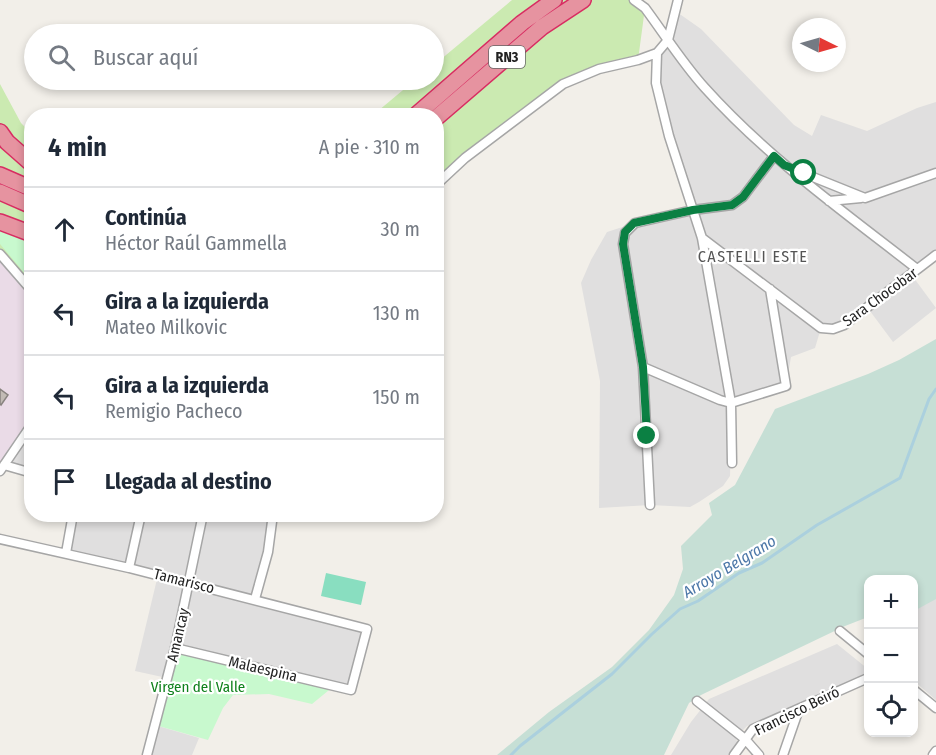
<!DOCTYPE html>
<html lang="es">
<head>
<meta charset="utf-8">
<style>
	body { margin:0; font-family:"Fira Sans Condensed",sans-serif; background:#f6f6f7; color:#1f2937 }
	.controls { position:absolute; right:18px; bottom:18px; display:grid; overflow:hidden; border-radius:12px; box-shadow:0 3px 9px #0003 }
	.controls button { width:54px; height:54px; display:grid; place-items:center; padding:0; border:0; border-bottom:2px solid #e0e1e3; background:#fff; color:#1f2937; font:30px sans-serif }
	.compass { position:absolute; left:792px; top:18px; width:54px; height:54px; border-radius:50%; background:#fff; box-shadow:0 3px 9px #0003; rotate:95deg }
	.stop { position:absolute; width:18px; height:18px; margin:-14px; border:4px solid #0b8043; border-radius:50%; background:#fff }
	.stop.end { background:#0b8043; border-color:#fff; box-shadow:0 2px 6px #0008 }
	.list { margin:0; padding:0; list-style:none }
	h2 { display:flex; justify-content:space-between; align-items:center; height:78px; margin:0; padding:0 24px; font-size:26px }
	h2 small { font-size:20px; font-weight:400; color:#747a83 }
	.list li { display:grid; grid-template-columns:39px 1fr auto; gap:18px; align-items:center; box-sizing:border-box; height:84px; padding:0 24px; border-top:2px solid #e0e1e3 }
	.list b { display:block; font-size:22px; white-space:nowrap }
	.list p { margin:0; font-size:20px; white-space:nowrap; color:#747a83 }
	.list em { font-size:20px; font-style:normal; color:#747a83 }
	.icon { flex:none; width:33px; height:33px; fill:none; stroke:currentColor; stroke-width:2; stroke-linecap:round; stroke-linejoin:round }
	.map { position:relative; flex:none; width:936px; height:755px; overflow:hidden }
	.search { position:absolute; background:#fff; box-shadow:0 3px 9px #0003; left:24px; top:24px; width:420px; height:66px; display:flex; align-items:center; gap:15px; box-sizing:border-box; padding:0 21px; border-radius:33px; color:#747a83; font-size:22px }
	.panel { position:absolute; background:#fff; box-shadow:0 3px 9px #0003; left:24px; top:108px; width:420px; height:414px; border-radius:24px }
	.map>svg:first-child { display:block }
	.residential { fill:#e0dfdf }
	.industrial { fill:#eadbe7 }
	.grass { fill:#cbeab1 }
	.wetland { fill:#c6dfd5 }
	.park { fill:#c8f9ce }
	.pitch { fill:#89dec0 }
	.lines { fill:none; stroke-linecap:round; stroke-linejoin:round }
	.stream { stroke:#abd0de; stroke-width:3 }
	.building { fill:#c2bbb5; stroke:#88837f; stroke-width:1.5 }
	.street-casing { stroke:#a6a6a6; stroke-width:11 }
	.highway-casing { stroke:#d82d62; stroke-width:18 }
	.street { stroke:#fff; stroke-width:8 }
	.highway { stroke:#e693a0; stroke-width:15 }
	.route { stroke:#0b8043; stroke-width:8 }
	.labels { text-anchor:middle; stroke-width:4.5; stroke-linejoin:round; paint-order:stroke }
	.shield { fill:#fff; stroke:#646464; stroke-width:1.5 }
	.shield-label { font-size:14px; font-weight:bold; fill:#222 }
	.street-label { font-size:15px; fill:#222; stroke:#fff }
	.park-label { font-size:15px; fill:#0f811c; stroke:#fff }
	.neighbourhood-label { font-size:16px; letter-spacing:1.5px; fill:#555; stroke:#fff }
	.water-label { font-size:16px; font-style:italic; fill:#4c77a8; stroke:#fff }
</style>
</head>
<body>
<div class="map">
<svg width="936" height="755" viewBox="0 0 936 755">
	<rect width="100%" height="100%" fill="#f2efe9"/>
	<!-- residential -->
	<path class="residential" d="M674 10 701 29 794 125 812 136 821 115 867 131 917 108 936 102V255L911 274 936 308 893 342 867 307 844 325 821 328 815 348 791 357 786 386 732 403 730 476 723 486 699 502 690 507 650 505 599 508 600 381 581 283 591 260 607 232 635 223 693 210 657 92V53L668 40Z
		M31 424V473L4 465Z
		M73 515H273L255 599 367 629 351 690 167 678 135 671 158 575 66 553Z
		M936 593V700L914 681V595Z
		M837 644 868 669V673L747 726 736 737 740 755H671L691 722 709 699Z
		M155 725 199 738 192 755H147Z"/>
	<!-- industrial -->
	<path class="industrial" d="M0 254 32 291 31 424 0 471Z"/>
	<!-- grass -->
	<path class="grass" d="M512 0H634L645 8 638 60 563 84 437 185 436 116H372L415 80H434V65Z
		M0 84 21 123 31 133V291L0 254Z"/>
	<!-- wetland -->
	<path class="wetland" d="M936 339V599L914 611V580H868V617L845 626 701 695 689 703 664 755H497L549 712 612 667 649 630 674 595 683 569 681 546 712 515 709 503 735 485 775 409 868 374 899 360Z"/>
	<!-- park -->
	<path class="park" d="M0 229 31 240V281L0 244Z
		M175 648 334 686 312 704 269 694 233 695 223 708 208 740 155 725Z"/>
	<!-- pitch -->
	<path class="pitch" d="M326 573 366 582 361 605 321 596Z"/>
	<g class="lines">
		<!-- stream -->
		<path class="stream" d="M511 755 520 746 612 674 652 634 680 609 698 601 739 573 762 563 817 525 900 478 929 399 936 389"/>
	</g>
	<!-- building -->
	<path class="building" d="M0 389 8 395 1 405 0 404Z"/>
	<g class="lines">
		<defs>
			<path id="street" d="M634 0 645 8C665 35 683 64 705 88 768 158 844 212 917 269
				M678 0 668 40 657 53 656 83 669 136 702 238 731 403 732 463
				M793 169 865 198 936 173
				M436 185 465 158 563 84 599 69 638 60 657 53
				M829 201 861 198
				M702 238 821 328 833 329 844 325 936 255
				M0 254 32 291
				M643 367 720 400 731 403
				M731 403 786 386 770 289
				M4 465 32 473
				M0 471 32 424
				M650 505 643 367 623 244 625 233 635 223 693 210 732 205 743 197 774 156
				M0 539 129 568 367 629 351 690 175 648
				M66 553 73 514
				M129 568 141 514
				M255 599 268 552 273 514
				M840 631 868 654
				M914 690 936 708
				M697 701 745 739 759 755
				M147 755 175 648 203 514
				M734 755 753 729 868 678
				M783 755 799 709
				M933 755 936 751"/>
			<path id="highway" d="M415 116 522 23 554 0
				M436 118 542 27 583 0
				M0 132 7 142 32 164
				M0 175 32 189
				M0 192 32 206
				M0 222 32 234"/>
		</defs>
		<!-- street casing -->
		<use href="#street" class="street-casing"/>
		<!-- highway casing -->
		<use href="#highway" class="highway-casing"/>
		<!-- street -->
		<use href="#street" class="street"/>
		<!-- highway -->
		<use href="#highway" class="highway"/>
	</g>
	<g class="lines">
		<!-- route -->
		<path class="route" d="M647 436 643 367 623 244 625 232 634 223 693 210 732 205 743 197 774 156 784 165 804 173"/>
	</g>
	<g class="labels">
		<!-- shield labels -->
		<rect class="shield" x="489" y="46" width="36" height="22" rx="4.5"/>
		<g class="shield-label">
			<text x="507" y="62">RN3</text>
		</g>
		<!-- street labels -->
		<g class="street-label">
			<text transform="translate(880 297) rotate(-36)" y="5">Sara Chocobar</text>
			<text transform="translate(184 581) rotate(14)" y="5">Tamarisco</text>
			<text transform="translate(178 635) rotate(-77)" y="5">Amancay</text>
			<text transform="translate(263 669) rotate(13)" y="5">Malaespina</text>
			<text transform="translate(797 711) rotate(-26)" y="5">Francisco Beiró</text>
		</g>
		<!-- park labels -->
		<g class="park-label">
			<text x="198" y="692">Virgen del Valle</text>
		</g>
		<!-- neighbourhood labels -->
		<g class="neighbourhood-label">
			<text x="753" y="262">CASTELLI ESTE</text>
		</g>
		<!-- water labels -->
		<g class="water-label">
			<text transform="translate(729 566) rotate(-31)" y="6">Arroyo Belgrano</text>
		</g>
	</g>
</svg>
<div class="controls">
<button>+</button>
<button>−</button>
<button><svg class="icon" aria-label="locate" viewBox="0 0 24 24"><circle cx="12" cy="12" r="6"/><path d="M12 2v4M12 18v4M2 12h4M18 12h4"/></svg></button>
</div>
<svg class="compass" viewBox="-18 -18 36 36"><path d="M0-13l5 13h-10z" fill="#e53935"/><path d="M0 13l5-13h-10z" fill="#747a83"/></svg>
<div class="stop" style="left:804px;top:173px"></div>
<div class="stop end" style="left:647px;top:436px"></div>
<div class="search"><svg class="icon" aria-label="search" viewBox="0 0 24 24"><circle cx="10" cy="10" r="6"/><path d="M15 15l6 6"/></svg>Buscar aquí</div>
<section class="panel">
<h2>4 min<small>A pie · 310 m</small></h2>
<ul class="list">
<li><svg class="icon" aria-label="ahead" viewBox="0 0 24 24"><path d="M12 20V5M6 11l6-6 6 6"/></svg><div><b>Continúa</b><p>Héctor Raúl Gammella</p></div><em>30 m</em></li>
<li><svg class="icon" aria-label="left" viewBox="0 0 24 24"><path d="M17 20v-9H6M10 6l-5 5 5 5"/></svg><div><b>Gira a la izquierda</b><p>Mateo Milkovic</p></div><em>130 m</em></li>
<li><svg class="icon" aria-label="left" viewBox="0 0 24 24"><path d="M17 20v-9H6M10 6l-5 5 5 5"/></svg><div><b>Gira a la izquierda</b><p>Remigio Pacheco</p></div><em>150 m</em></li>
<li><svg class="icon" aria-label="arrive" viewBox="0 0 24 24"><path d="M6 21V4h12l-3 4 3 4H6"/></svg><div><b>Llegada al destino</b></div></li>
</ul>
</section>
</div>
</body>
</html>
